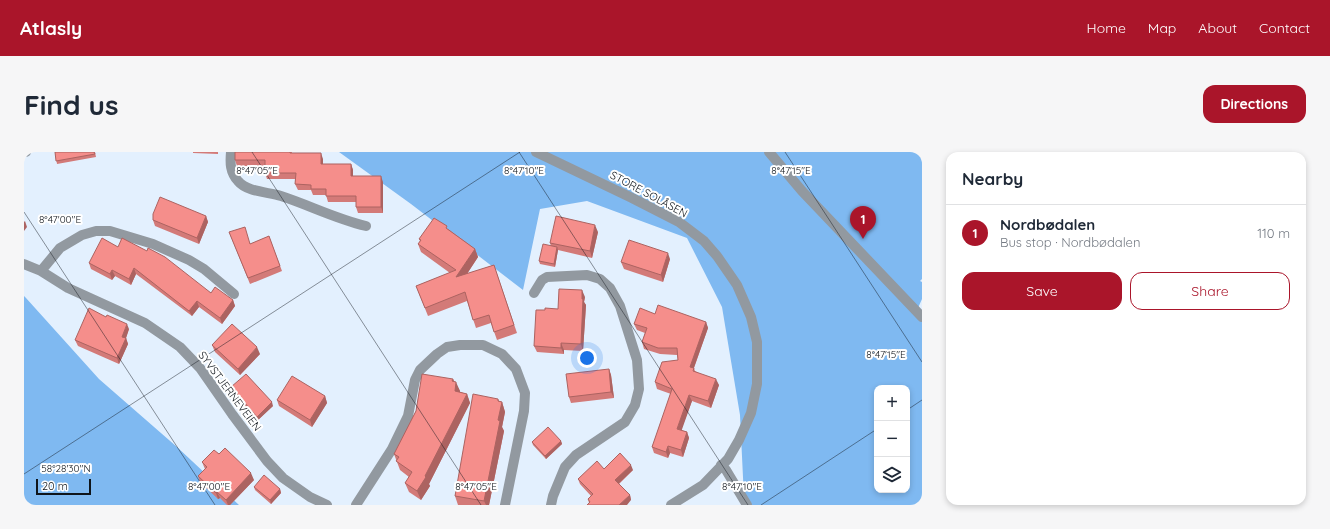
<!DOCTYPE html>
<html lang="en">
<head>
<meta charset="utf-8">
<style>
	body { margin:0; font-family:Quicksand,sans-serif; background:#f6f6f7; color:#1f2937 }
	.controls { position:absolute; right:12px; bottom:12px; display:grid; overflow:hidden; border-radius:8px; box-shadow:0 2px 6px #0003 }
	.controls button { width:36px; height:36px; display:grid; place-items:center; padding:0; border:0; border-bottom:1px solid #e0e1e3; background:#fff; color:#1f2937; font:20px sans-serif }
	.scale { position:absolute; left:12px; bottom:10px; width:55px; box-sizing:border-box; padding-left:4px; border:2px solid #0f151b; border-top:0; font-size:11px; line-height:14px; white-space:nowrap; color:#0f151b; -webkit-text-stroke:3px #fff; paint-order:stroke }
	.you { position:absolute; left:563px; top:206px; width:14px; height:14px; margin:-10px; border:3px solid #fff; border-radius:50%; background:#1a73e8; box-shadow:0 0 0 6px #1a73e833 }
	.badge { display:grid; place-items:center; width:26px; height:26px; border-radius:50%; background:#aa152a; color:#fff; font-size:13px; font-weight:700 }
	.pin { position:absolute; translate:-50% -33px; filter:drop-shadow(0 1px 2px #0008) }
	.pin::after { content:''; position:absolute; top:21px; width:14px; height:12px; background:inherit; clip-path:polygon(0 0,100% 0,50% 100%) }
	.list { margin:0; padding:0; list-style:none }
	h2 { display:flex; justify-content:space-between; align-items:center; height:52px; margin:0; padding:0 16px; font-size:17px }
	h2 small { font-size:13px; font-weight:400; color:#747a83 }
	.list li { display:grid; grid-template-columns:26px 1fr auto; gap:12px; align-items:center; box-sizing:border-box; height:56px; padding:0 16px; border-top:1px solid #e0e1e3 }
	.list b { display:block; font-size:15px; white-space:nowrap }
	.list p { margin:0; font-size:13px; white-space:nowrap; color:#747a83 }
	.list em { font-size:13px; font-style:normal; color:#747a83 }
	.actions { display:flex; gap:8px; padding:12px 16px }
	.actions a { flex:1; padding:9px 0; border:1px solid #aa152a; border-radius:12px; text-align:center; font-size:14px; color:#aa152a }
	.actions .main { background:#aa152a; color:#fff }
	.icon { flex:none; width:22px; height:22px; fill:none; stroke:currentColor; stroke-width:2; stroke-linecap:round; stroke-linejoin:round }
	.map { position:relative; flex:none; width:898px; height:353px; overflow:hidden; border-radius:12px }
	header { display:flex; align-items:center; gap:24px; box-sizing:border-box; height:56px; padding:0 20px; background:#aa152a; color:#fff }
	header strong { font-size:19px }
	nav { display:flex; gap:22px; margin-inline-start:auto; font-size:14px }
	.intro { display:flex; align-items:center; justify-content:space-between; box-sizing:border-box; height:96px; padding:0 24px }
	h1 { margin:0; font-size:28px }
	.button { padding:10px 18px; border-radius:12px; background:#aa152a; color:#fff; font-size:14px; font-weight:700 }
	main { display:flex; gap:24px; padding:0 24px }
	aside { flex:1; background:#fff; border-radius:12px; box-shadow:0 2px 6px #0003 }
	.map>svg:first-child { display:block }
	.forest { fill:#7fb9f1; fill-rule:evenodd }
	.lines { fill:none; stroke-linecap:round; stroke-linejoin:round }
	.minor { stroke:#9299a0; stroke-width:10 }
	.tertiary { stroke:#9299a0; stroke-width:10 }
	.wall { fill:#d37a78 }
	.shaded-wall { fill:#ac6361 }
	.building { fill:#f58e8b; stroke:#ac6361 }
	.ticks { fill:none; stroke:#0f151b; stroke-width:1; stroke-opacity:0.45 }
	.labels { text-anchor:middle; stroke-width:4; stroke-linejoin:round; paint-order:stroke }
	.street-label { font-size:11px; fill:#0f151b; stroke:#fff }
	.ticks-label { font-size:10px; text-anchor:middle; fill:#0f151b; stroke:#fff; stroke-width:4; stroke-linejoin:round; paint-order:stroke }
</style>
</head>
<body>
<header>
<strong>Atlasly</strong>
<nav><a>Home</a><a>Map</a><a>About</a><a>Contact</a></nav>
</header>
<div class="intro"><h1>Find us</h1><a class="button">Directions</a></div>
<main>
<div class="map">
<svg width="898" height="353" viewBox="0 0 898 353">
	<rect width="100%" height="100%" fill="#e3f0fe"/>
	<!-- forest -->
	<path class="forest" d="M315 0H898V127L896 129 898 130V147L894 156 898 163V353H728L720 346 716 263 698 155 663 86 563 49 516 57 499 138 387 52ZM853 236H883V338H853Z
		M0 144 2 146 75 227 153 295 215 353H0Z"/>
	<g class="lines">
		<!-- minor -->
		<path class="minor" d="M0 0H2
			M207 0C206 11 206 20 214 29 223 40 244 40 257 44 285 53 312 67 342 74
			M0 112 17 119 44 136 121 171 156 195 176 216 208 262 243 309 259 326 286 345 303 353
			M17 119 36 96 58 83 72 79H86L129 92 165 108 180 117 210 142
			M510 141 518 128 523 125 563 123 576 127 586 136 596 154 613 208 615 237 611 253 601 270 552 303 541 315 529 344 527 353
			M697 313 702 318 723 353
			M332 353 368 297 384 264 391 228 396 218 413 202 423 195 436 193H459L478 202 492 217 501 241 500 259 481 353"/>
		<!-- tertiary -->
		<path class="tertiary" d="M512 0 608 46 655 70 680 89 693 104 713 133 727 165 733 190V232L727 261 715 288 704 307 679 333 647 353
			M745 0 778 39 898 165"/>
	</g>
	<!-- wall -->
	<path class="wall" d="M31 0H71L72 5 33 12Z
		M169 0H194V2L169 1Z
		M211 0H268V1L299 7V12H327L329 18V24L359 30V61H334L332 55V50H304L302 43H289L287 38H274L271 32V27H243L241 21V14H213L211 8Z
		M182 64 184 70 175 92 131 74 129 68Z
		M424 77 451 97 454 105 443 122 470 113 493 181 473 188 467 171 452 176 443 149 404 164 392 134 426 121 397 100 394 92 396 89 395 87Z
		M205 80 227 92 245 84 258 119 226 132Z
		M574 80 568 106 534 98 531 115 516 112 515 109 527 94 526 91Z
		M94 95 187 141 209 148 211 154 198 172 175 155 168 164 112 122 107 133 91 124 88 128 67 117 65 111Z
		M646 107 639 130 600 117 597 110Z
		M561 145 560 150 562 153 559 199 540 198V202L513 200 510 194 521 158 534 157Z
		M631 162 682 170 684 176 670 216 671 219 695 233 687 256 668 249 657 278 663 280 665 286 659 305 646 301 644 306 630 301 628 295 647 242 633 237 631 230 654 208 653 203 636 202 620 197 618 190 621 181 613 178 610 172Z
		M105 177 102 186 104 192 95 212 54 194 51 188Z
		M188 193 236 202 216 223 191 200Z
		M585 217 587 223 590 246 547 251 545 245Z
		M429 227 436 239V240L443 242 446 251 405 332 406 334 397 348 385 340 381 331 385 325 376 318 370 302 392 259Z
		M207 235 249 254 234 268 208 239Z
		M301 244 303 251 288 275 255 254 253 248Z
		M475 249 478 250 481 260 478 275 480 279 465 353H434L431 344Z
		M537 289 538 292 522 307 509 293 508 290Z
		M195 302 230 328 206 353H203L196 346 194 347 176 330 174 324 181 317 178 310Z
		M580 317 609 318 595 332 606 343 607 348 565 351 564 347 567 344 556 332 554 327Z
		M230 335 256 337 257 341 247 352 231 338Z"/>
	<!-- shaded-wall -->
	<path class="shaded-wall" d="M297 1 299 7V18L297 12Z
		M327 12 329 18V30L327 24Z
		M357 24 359 30V61L357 55Z
		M182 64 184 70 175 92 173 86Z
		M1 69 3 75 0 79V70Z
		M571 73 574 80 568 106 566 99Z
		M533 95 534 98 531 115 530 112Z
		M451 97 454 105 435 134 432 125Z
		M644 101 646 107 639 130 637 123Z
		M110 116 112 122 107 133 105 127Z
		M88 118 91 124 88 128 86 122Z
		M558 138 561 145 560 150 562 153 559 199 557 192Z
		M209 148 211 154 198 172 196 166Z
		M173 149 175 155 168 164 165 159Z
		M682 170 684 176 668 221 666 215Z
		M103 172 105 177 102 186 104 192 95 212 93 206 98 185Z
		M537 191 540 198V202L537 196Z
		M233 195 236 202 216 223 214 217Z
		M585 217 587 223 590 246 587 240Z
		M429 227 432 235V230L436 239 434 249 428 229Z
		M692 227 695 233 687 256 684 249Z
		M443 242 446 251 405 332 406 334 397 348 393 339Z
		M665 243 668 249 656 283 653 277Z
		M301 244 303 251 288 275 286 268Z
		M474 247 477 254 478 250 481 260 478 275 480 279 465 353H462L460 349Z
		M248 250 249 254 234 268 233 265Z
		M663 280 665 286 659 305 657 298Z
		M537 289 538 292 522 307 521 304Z
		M644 294 646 301 644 306 642 300Z
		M607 313 609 318 593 333 591 328Z
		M227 321 230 328 206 353H204L202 348Z
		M256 337 257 341 247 352 246 348Z
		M193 340 196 346 194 347 192 341Z
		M606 343 607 348 603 353H595Z"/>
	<!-- building -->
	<path class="building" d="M31 0H70L71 2 32 9Z
		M211 0H266V1H297V12H327V24H357V55H332V44H302V37H287V33L271 32 272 21H241V8H211Z
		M136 45 182 64 173 86 129 68V62Z
		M532 64 571 73 566 99 526 91Z
		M410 66 423 74 422 76 451 97 432 125 470 113 490 173 470 180 465 163 449 168 441 140 401 156 392 134 432 118 394 92 397 88 395 87Z
		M221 75 226 92 245 84 256 114 224 126 205 80Z
		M78 86 94 95 98 86 123 99 124 96 141 105 187 141 191 135 209 148 196 166 173 149 165 159 110 116 105 127 88 118 86 122 65 111Z
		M605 88 644 101 637 123 597 110Z
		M519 92 533 95 530 112 515 109Z
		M535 137 558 138V147H559L557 192 537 191V196L510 194 512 158H521V156L534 157Z
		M634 153 682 170 666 215 670 216 669 219 692 227 684 249 665 243 653 277 663 280 657 298 644 294 642 300 628 295 648 237 631 230 638 210 654 208 653 196H634L618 190 623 176 610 172 616 156 631 162Z
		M65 156 82 165 83 163 103 172 98 185 102 186 93 206 51 188Z
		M208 172 233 195 214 217 188 193Z
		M585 217 587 240 545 245 542 222Z
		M222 222 248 250 233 265 207 235Z
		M398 222 429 227 428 229 432 230 431 239 443 242 401 324 402 325 393 339 381 331 388 320 372 309 375 305 370 302 392 259Z
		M268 224 301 244 286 268 253 248Z
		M449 242 474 247V249L478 250 474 268 476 269 460 349 431 344Z
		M524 275 537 289 521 304 508 290Z
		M201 296 227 321 202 348 193 340 192 341 174 324 183 315 178 310 190 298 195 302Z
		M596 301 607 313 591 328 606 343 595 353H563L566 350 564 347 569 342 554 327 573 309 580 317Z
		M240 323 256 337 246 348 230 335Z"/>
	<!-- ticks -->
	<path class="ticks" d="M228 0 457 353M495 0 724 353M761 0 898 210M0 60 191 353M883 258 898 248M0 322 496 0M737 353 853 277"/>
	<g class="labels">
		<!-- street labels -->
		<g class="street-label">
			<text transform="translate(625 42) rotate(28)" y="4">STORE SOLÅSEN</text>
			<text transform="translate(206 239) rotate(53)" y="4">SYVSTJERNEVEIEN</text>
		</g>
	</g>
	<g class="ticks-label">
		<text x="233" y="22">8°47'05"E</text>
		<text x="500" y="22">8°47'10"E</text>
		<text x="767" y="22">8°47'15"E</text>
		<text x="36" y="71">8°47'00"E</text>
		<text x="862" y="206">8°47'15"E</text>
		<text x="42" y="320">58°28'30"N</text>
		<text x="185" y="338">8°47'00"E</text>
		<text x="452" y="338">8°47'05"E</text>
		<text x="718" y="338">8°47'10"E</text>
	</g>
</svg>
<div class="controls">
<button>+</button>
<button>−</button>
<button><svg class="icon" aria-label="layers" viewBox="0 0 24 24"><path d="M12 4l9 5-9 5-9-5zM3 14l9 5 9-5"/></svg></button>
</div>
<div class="scale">20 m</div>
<div class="you"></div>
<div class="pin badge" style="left:839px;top:87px">1</div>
</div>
<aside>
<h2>Nearby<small></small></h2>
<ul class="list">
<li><span class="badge">1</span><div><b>Nordbødalen</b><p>Bus stop · Nordbødalen</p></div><em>110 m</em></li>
</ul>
<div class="actions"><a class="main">Save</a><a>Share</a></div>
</aside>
</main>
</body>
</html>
